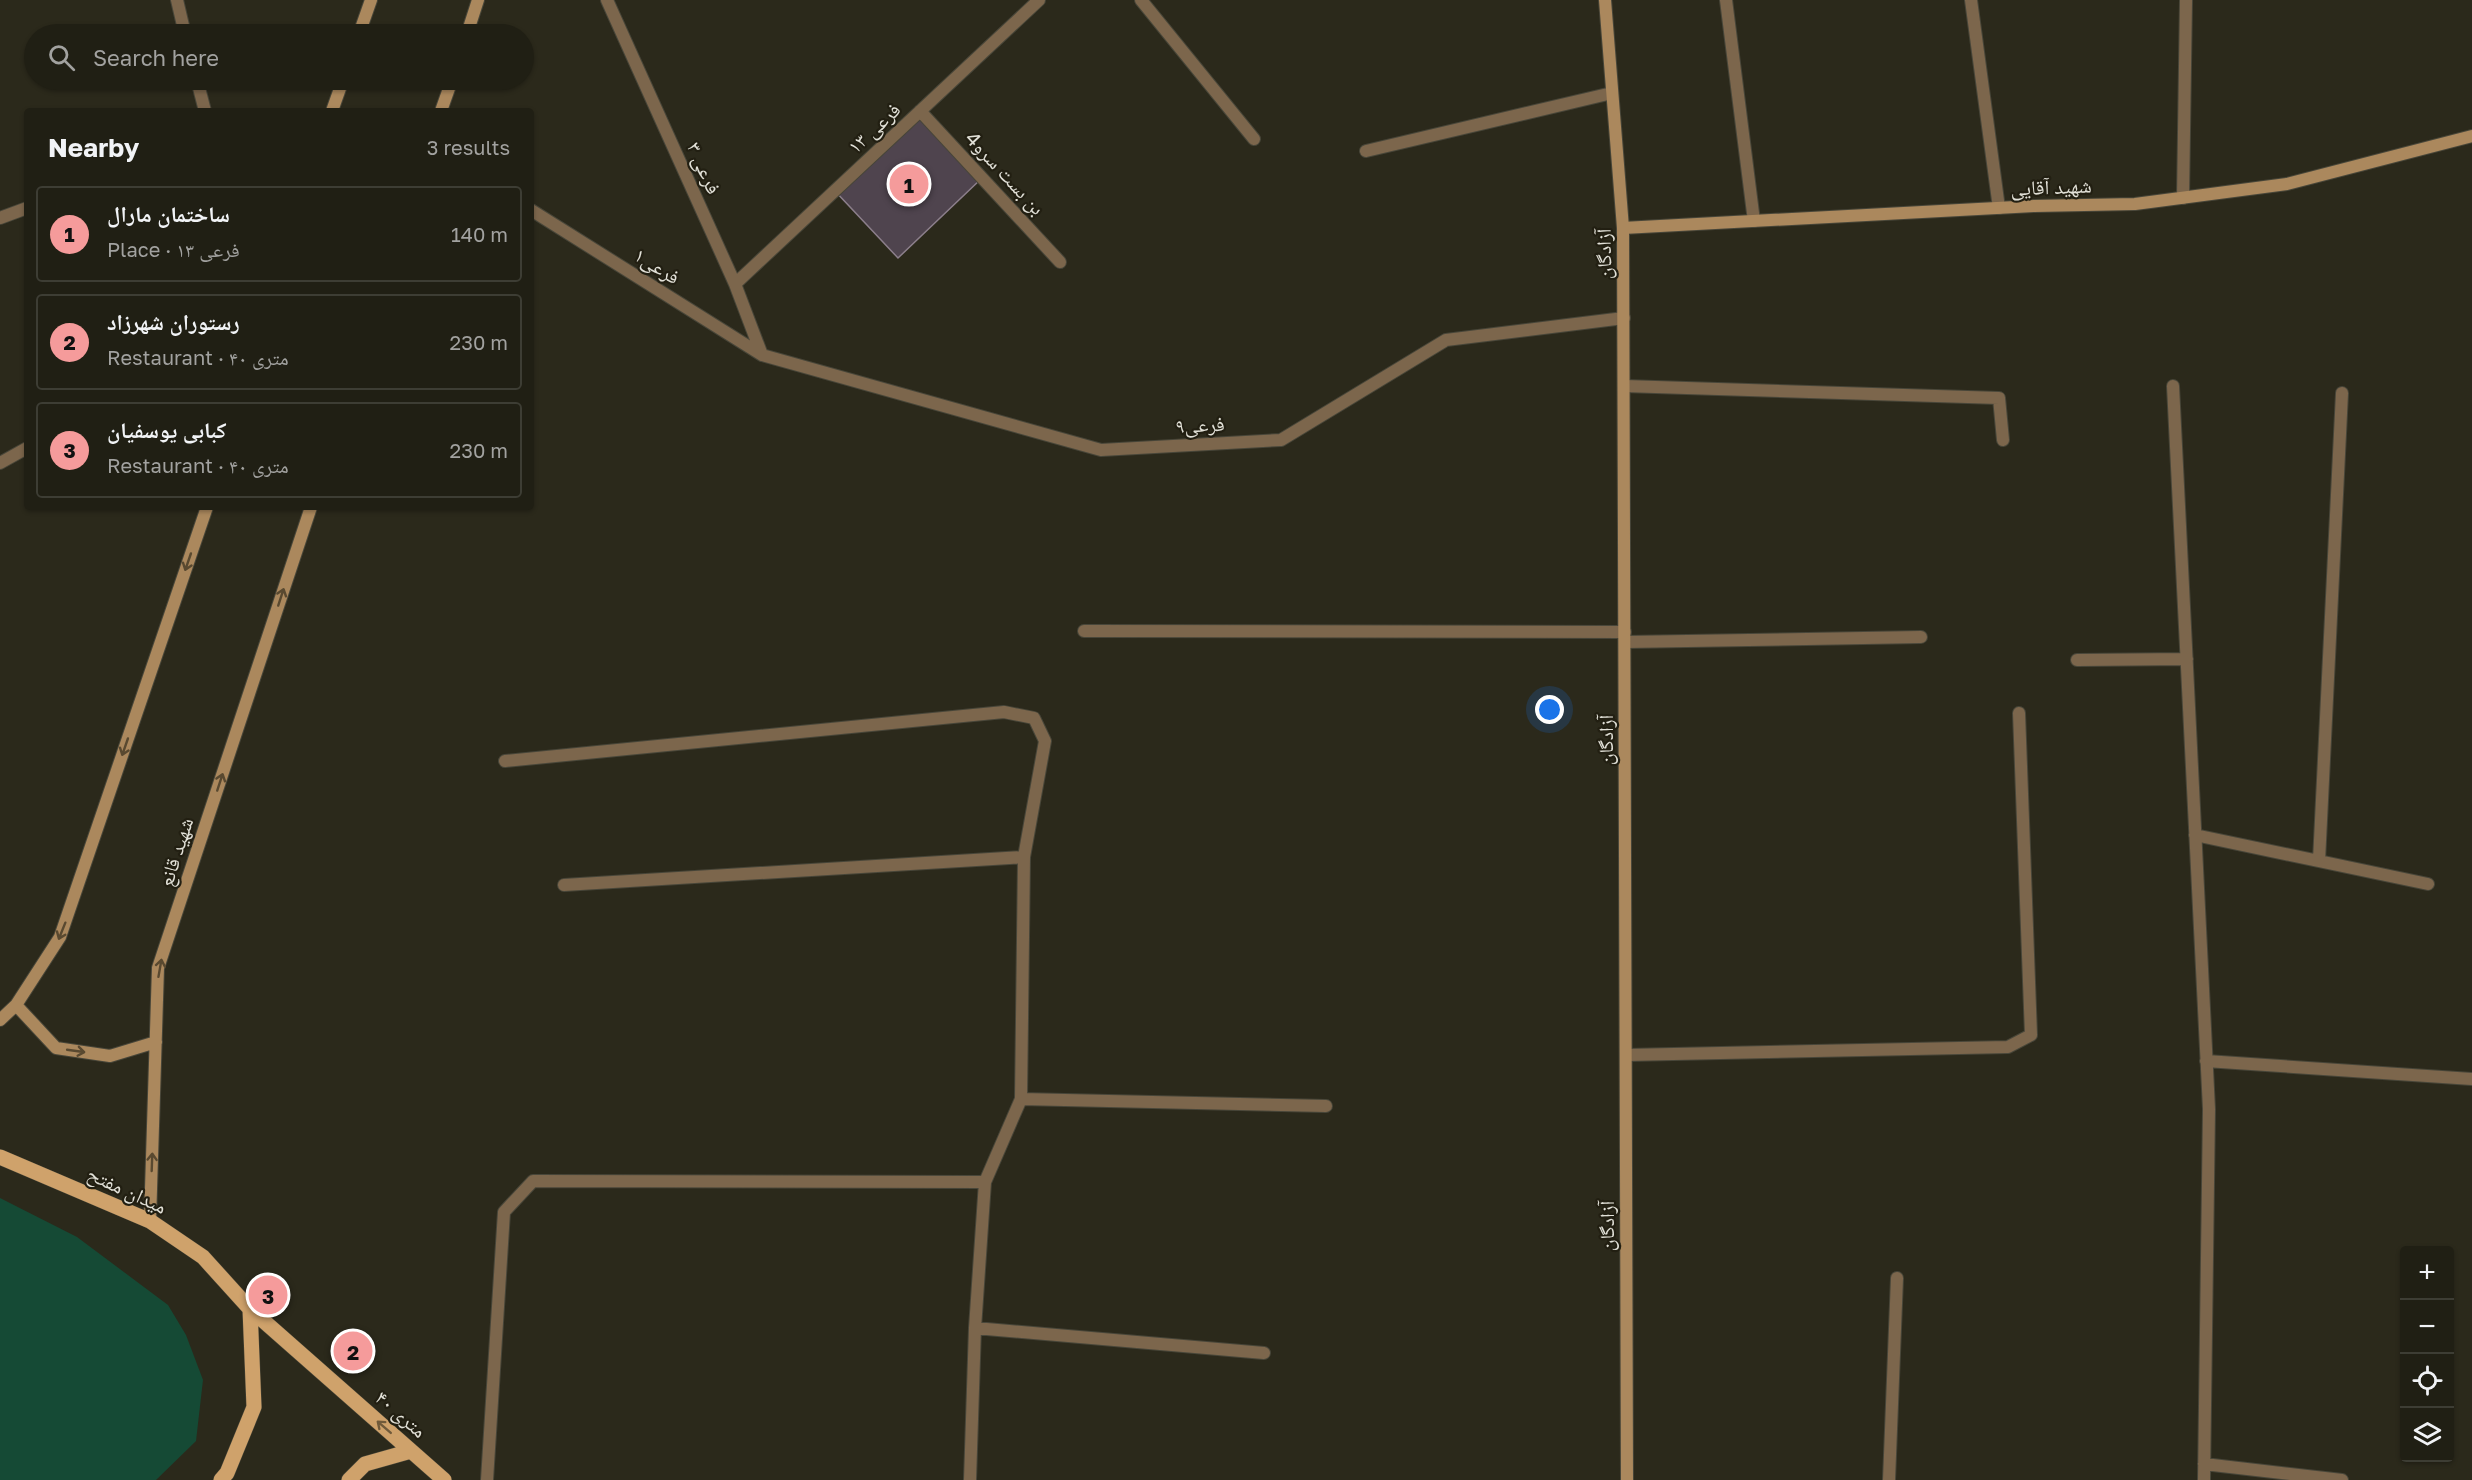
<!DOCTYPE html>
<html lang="en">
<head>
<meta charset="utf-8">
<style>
	body { margin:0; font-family:"Golos Text","Noto Naskh Arabic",sans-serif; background:#28271d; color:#f1f3f6 }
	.controls { position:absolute; right:18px; bottom:18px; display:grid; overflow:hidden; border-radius:6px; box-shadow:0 2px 4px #0004 }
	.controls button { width:54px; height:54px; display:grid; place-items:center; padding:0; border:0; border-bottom:2px solid #3d3d34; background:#201f14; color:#f1f3f6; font:30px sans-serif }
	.you { position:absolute; left:1550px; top:710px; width:21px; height:21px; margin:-15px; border:4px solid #fff; border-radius:50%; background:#1a73e8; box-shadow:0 0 0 9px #1a73e833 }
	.badge { display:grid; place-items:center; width:39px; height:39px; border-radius:50%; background:#f59b9b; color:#111; font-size:20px; font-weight:700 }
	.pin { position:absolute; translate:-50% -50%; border:3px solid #fff; box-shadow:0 2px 6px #0006 }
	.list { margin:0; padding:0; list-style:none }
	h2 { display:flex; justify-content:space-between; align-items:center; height:78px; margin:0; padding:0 24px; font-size:26px }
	h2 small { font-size:20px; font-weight:400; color:#a2a2a0 }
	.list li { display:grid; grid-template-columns:39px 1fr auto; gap:18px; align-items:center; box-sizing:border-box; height:96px; margin:0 12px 12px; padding:0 12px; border:2px solid #3d3d34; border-radius:6px }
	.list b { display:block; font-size:22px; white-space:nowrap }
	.list p { margin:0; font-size:20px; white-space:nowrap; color:#a2a2a0 }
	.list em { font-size:20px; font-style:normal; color:#a2a2a0 }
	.icon { flex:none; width:33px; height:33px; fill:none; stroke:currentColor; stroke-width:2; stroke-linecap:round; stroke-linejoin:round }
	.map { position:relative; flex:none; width:2472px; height:1480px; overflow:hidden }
	.search { position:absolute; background:#201f14; box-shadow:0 2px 4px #0004; left:24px; top:24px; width:510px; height:66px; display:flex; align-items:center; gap:15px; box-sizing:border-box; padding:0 21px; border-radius:33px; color:#a2a2a0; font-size:22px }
	.panel { position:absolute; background:#201f14; box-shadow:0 2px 4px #0004; left:24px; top:108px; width:510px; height:402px; border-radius:6px }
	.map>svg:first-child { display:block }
	.green { fill:#154a35 }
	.building { fill:#4f444e; stroke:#8c7f8b; stroke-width:1.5 }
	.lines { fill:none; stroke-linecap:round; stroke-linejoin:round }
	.street-casing { stroke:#484639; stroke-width:14 }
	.secondary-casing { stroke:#484639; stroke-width:14 }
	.primary-casing { stroke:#484639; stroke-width:16 }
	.street { stroke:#7c664c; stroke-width:12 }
	.secondary { stroke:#ab885d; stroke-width:12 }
	.primary { stroke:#cfa26b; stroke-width:15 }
	.oneway { stroke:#594930 }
	.oneway2 { stroke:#705a3a }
	.labels { text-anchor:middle; stroke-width:4.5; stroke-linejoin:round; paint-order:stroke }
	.street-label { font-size:20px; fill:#e2e1d8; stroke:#221f12 }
</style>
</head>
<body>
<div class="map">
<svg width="2472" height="1480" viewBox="0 0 2472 1480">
	<rect width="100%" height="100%" fill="#2b291b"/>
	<!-- green -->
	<path class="green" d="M0 1198 77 1237 168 1305 186 1335 203 1380 196 1441 156 1480H0Z"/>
	<!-- building -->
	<path class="building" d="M920 111 982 178 898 258 835 191Z"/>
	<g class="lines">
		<defs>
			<path id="street" d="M177 0 185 34
				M607 0 735 284 762 355
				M1141 0 1254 139
				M1726 0 1754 221
				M1971 0 1999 208
				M197 80 205 111
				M920 111 1060 262
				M1366 151 1612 93
				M2183 198 2186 0
				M531 210 762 355 1101 450 1281 440 1446 340 1624 318
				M0 218 27 208
				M735 284 1039 0
				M1624 386 1999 398 2003 440
				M2173 386 2209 1109 2204 1480
				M0 463 27 448
				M1084 631 1625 632
				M1625 642 1921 637
				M2077 660 2187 659
				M505 761 1004 712 1034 718 1045 741 1024 857 1021 1099 985 1182 975 1328 970 1480
				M2195 835 2428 884
				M2319 861 2342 393
				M564 885 1024 857
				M1626 1055 2008 1047 2031 1035 2019 713
				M2206 1061 2472 1079
				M1021 1099 1326 1106
				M975 1328 1264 1353
				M2204 1464 2342 1480
				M487 1480 504 1212 533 1181 985 1182
				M1889 1480 1897 1278"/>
			<path id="secondary" d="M1605 0 1623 228 1627 1480
				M359 34 371 0
				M467 34 478 0
				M332 111 343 80
				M441 111 452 80
				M1623 228 2034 206 2135 204 2287 184 2472 136
				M16 1005 56 1048 110 1056 156 1042
				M0 1020 16 1005 60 937 207 507
				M150 1221 158 968 311 507"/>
			<path id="primary" d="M0 1157 150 1221 203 1257 250 1309 254 1407 227 1473 221 1480
				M250 1309 444 1480
				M349 1480 365 1464 411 1451"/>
		</defs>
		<!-- street casing -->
		<use href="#street" class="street-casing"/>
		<!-- secondary casing -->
		<use href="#secondary" class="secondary-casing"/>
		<!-- primary casing -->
		<use href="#primary" class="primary-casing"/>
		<!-- street -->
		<use href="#street" class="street"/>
		<!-- secondary -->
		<use href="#secondary" class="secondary"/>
		<!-- primary -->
		<use href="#primary" class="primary"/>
	</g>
	<!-- one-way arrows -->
	<defs><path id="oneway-shaft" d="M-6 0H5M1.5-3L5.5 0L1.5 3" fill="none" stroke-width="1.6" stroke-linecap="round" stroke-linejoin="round" transform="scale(1.5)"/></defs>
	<g class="oneway">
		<use href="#oneway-shaft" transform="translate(188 562) rotate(109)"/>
		<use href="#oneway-shaft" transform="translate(281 597) rotate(-72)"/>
		<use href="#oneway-shaft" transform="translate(125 747) rotate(109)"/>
		<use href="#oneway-shaft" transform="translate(220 782) rotate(-72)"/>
		<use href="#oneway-shaft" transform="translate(62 931) rotate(112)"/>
		<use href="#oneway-shaft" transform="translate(160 968) rotate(-80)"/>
		<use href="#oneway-shaft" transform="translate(76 1051) rotate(8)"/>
		<use href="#oneway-shaft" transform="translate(152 1162) rotate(-88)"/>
	</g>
	<use class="oneway2" href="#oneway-shaft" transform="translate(384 1427) rotate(-139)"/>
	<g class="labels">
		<!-- street labels -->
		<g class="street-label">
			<text transform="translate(874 128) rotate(-43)" y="7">فرعی ۱۳</text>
			<text transform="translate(704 168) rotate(66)" y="7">فرعی ۳</text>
			<text transform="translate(1005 173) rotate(47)" y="7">بن بست سرو4</text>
			<text transform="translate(2051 187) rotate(-2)" y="7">شهید آقایی</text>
			<text transform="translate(1604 254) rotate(-91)" y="7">آزادگان</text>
			<text transform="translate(657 266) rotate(32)" y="7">فرعی۱</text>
			<text transform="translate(1200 425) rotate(-3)" y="7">فرعی۹</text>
			<text transform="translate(1606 740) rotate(-90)" y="7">آزادگان</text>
			<text transform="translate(176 852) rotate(-72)" y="7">شهید قانع</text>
			<text transform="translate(127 1190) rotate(25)" y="7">میدان مفتح</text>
			<text transform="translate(1607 1226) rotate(-90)" y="7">آزادگان</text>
			<text transform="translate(401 1414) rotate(41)" y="7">۴۰ متری</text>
		</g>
	</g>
</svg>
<div class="controls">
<button>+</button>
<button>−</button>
<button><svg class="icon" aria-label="locate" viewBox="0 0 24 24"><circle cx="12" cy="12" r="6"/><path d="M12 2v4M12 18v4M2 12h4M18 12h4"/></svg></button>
<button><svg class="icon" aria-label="layers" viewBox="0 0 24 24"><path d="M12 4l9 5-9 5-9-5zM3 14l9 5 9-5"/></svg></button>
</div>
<div class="you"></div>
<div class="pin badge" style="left:909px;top:184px">1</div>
<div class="pin badge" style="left:353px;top:1351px">2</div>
<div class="pin badge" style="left:268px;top:1295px">3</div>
<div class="search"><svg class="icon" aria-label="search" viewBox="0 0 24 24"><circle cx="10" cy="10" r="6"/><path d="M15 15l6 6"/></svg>Search here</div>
<section class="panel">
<h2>Nearby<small>3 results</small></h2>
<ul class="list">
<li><span class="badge">1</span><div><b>ساختمان مارال</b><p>Place · فرعی ۱۳</p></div><em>140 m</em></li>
<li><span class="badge">2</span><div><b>رستوران شهرزاد</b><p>Restaurant · ۴۰ متری</p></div><em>230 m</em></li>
<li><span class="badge">3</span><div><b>کبابی یوسفیان</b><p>Restaurant · ۴۰ متری</p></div><em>230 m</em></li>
</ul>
</section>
</div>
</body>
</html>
